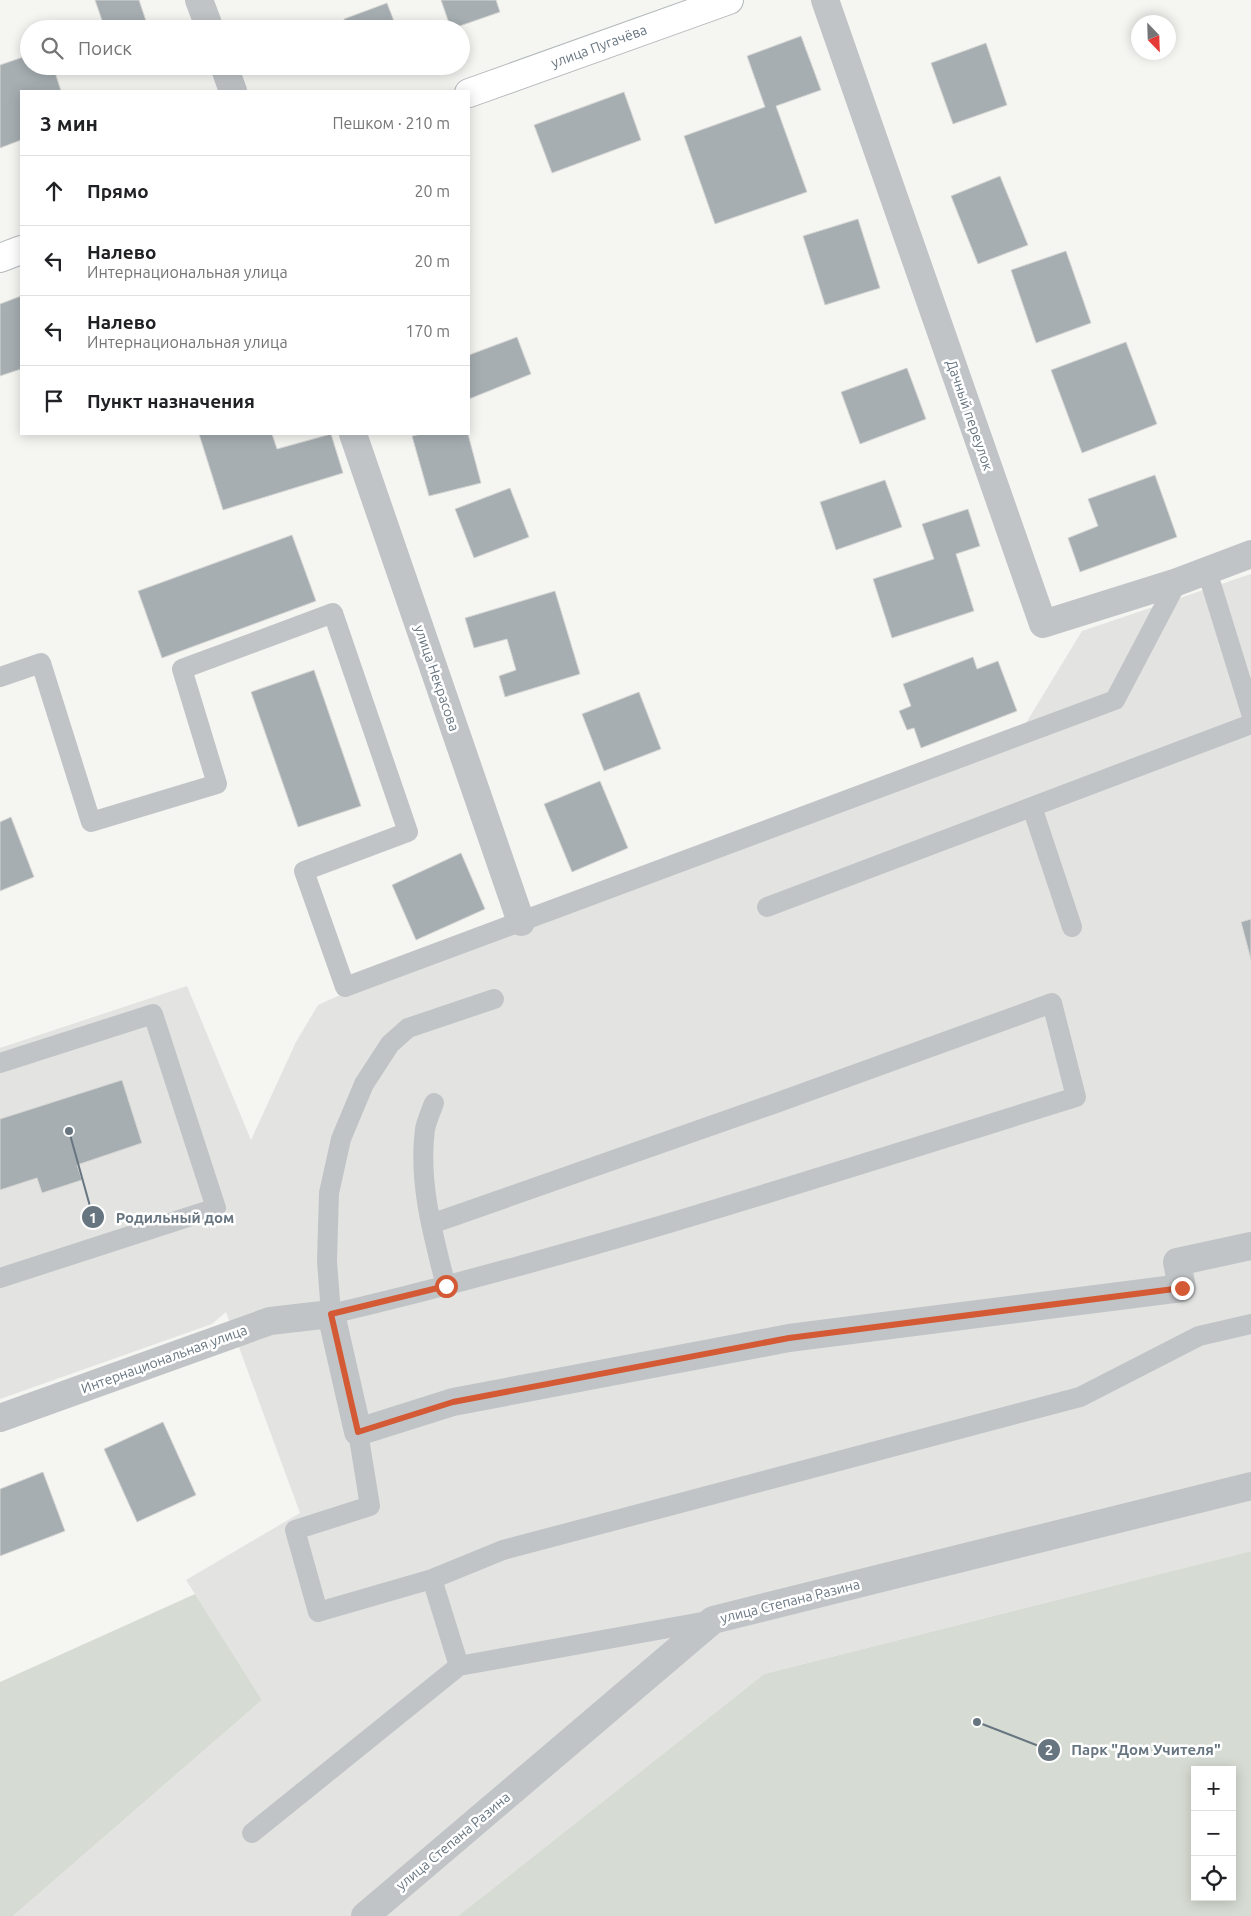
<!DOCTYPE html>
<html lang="ru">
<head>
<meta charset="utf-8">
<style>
	body { margin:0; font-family:Ubuntu,sans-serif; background:#f6f6f6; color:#202124 }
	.controls { position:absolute; right:15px; bottom:15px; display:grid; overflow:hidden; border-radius:0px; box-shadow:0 2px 12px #0003 }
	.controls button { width:45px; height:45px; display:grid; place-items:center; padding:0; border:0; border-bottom:1px solid #e0e0e0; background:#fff; color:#202124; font:25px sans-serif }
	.compass { position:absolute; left:1131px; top:15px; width:45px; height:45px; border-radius:50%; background:#fff; box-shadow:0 2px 12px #0003; rotate:157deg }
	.stop { position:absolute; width:15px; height:15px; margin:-11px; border:4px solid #d35a34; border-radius:50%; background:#fff }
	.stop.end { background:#d35a34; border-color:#fff; box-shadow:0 1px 5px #0008 }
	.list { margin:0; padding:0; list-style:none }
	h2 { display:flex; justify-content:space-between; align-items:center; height:65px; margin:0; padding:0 20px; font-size:21px }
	h2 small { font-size:16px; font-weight:400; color:#757577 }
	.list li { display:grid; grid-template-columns:32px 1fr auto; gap:15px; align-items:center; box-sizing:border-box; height:70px; padding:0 20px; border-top:1px solid #e0e0e0 }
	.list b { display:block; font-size:19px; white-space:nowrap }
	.list p { margin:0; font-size:16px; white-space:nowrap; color:#757577 }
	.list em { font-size:16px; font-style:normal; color:#757577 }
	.icon { flex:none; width:28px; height:28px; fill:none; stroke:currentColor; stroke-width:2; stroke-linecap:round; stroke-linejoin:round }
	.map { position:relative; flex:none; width:1251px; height:1916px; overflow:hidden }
	.search { position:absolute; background:#fff; box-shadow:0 2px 12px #0003; left:20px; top:20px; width:450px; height:55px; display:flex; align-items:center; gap:12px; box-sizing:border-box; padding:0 18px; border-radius:28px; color:#757577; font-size:19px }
	.panel { position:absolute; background:#fff; box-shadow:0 2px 12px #0003; left:20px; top:90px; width:450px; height:345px; border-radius:0px }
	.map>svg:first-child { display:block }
	.built { fill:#e3e4e2 }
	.green { fill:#d6dcd3; fill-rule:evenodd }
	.building { fill:#a6aeb2; stroke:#d6d6d4 }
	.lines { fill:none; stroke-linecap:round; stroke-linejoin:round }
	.secondary-casing { stroke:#b3b8bb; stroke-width:30 }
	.lane { stroke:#c1c4c7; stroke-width:20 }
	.street { stroke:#c1c4c7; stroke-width:28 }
	.secondary { stroke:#fff; stroke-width:28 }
	.route { stroke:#d35a34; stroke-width:6 }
	.labels { text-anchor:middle; stroke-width:5; stroke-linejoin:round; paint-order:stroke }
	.street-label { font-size:14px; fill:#677580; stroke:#fff }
	.leader { fill:none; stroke:#677580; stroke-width:2 }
	.callout-dot { fill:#677580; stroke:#fff; stroke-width:2 }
	.mark-label { font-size:15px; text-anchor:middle; font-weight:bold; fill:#fff }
	.callout-label { font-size:15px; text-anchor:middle; font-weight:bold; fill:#677580; stroke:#fff; stroke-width:5; stroke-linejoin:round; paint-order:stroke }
</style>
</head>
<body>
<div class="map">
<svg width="1251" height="1916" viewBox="0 0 1251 1916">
	<rect width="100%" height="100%" fill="#f5f5f2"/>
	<!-- built -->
	<path class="built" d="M1251 574V1551L764 1674 458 1916H13L262 1700 186 1580 300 1513 226 1312 212 1324 0 1399V1048L187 986 251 1140 296 1042 318 1005 459 941 1026 723 1082 631Z"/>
	<!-- green -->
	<path class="green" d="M1251 1551V1916H458L764 1674ZM1195 1770H1232V1897H1195Z
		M195 1594 262 1700 13 1916H0V1682Z"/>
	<!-- building -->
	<path class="building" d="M95 0H139L147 24 132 29H105Z
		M441 0H496L500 12 451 29Z
		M387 3 397 29H348L344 19Z
		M801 36 821 90 776 106 807 192 715 224 684 136 765 107 747 56Z
		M986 43 1007 105 953 124 931 63Z
		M29 55V66H53L61 91H21V140L0 148V65Z
		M624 92 641 140 552 173 534 125Z
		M1000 176 1028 245 978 264 951 196Z
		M858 219 880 288 825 305 803 236Z
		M1066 251 1091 323 1036 343 1011 270Z
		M21 296V369L0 376V304Z
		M517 337 531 374 469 399V355Z
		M1126 342 1157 424 1082 453 1051 370Z
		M907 368 926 419 860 444 841 392Z
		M199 434H272L277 449 331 434 343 473 223 510Z
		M421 434H468L481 483 429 496 412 436Z
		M1155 475 1177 537 1080 572 1068 538 1098 526 1088 499Z
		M885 480 902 527 836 550 820 502Z
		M510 488 529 537 474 558 455 509Z
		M968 509 980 546 956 554 974 611 892 638 873 579 934 559 922 524Z
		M292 535 316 601 162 658 138 591Z
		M555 591 580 674 505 697 499 676 516 670 507 639 474 648 465 618Z
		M973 657 977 669 998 661 1017 711 921 748 914 728 907 730 899 711 911 706 903 684Z
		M314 670 361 806 298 827 251 692Z
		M639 692 661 749 604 771 582 714Z
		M600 781 628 848 572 872 544 804Z
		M11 817 34 877 0 891V822Z
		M461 853 485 909 416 940 392 885Z
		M1251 919V960L1241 922Z
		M122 1080 142 1143 77 1165 82 1180 42 1193 37 1178 0 1190V1119Z
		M163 1422 196 1495 137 1522 104 1449Z
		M43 1472 65 1531 0 1556V1489Z"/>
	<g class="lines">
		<defs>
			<path id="secondary" d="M469 93 729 0
				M0 258 21 250"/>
		</defs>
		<!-- secondary casing -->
		<use href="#secondary" class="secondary-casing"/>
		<!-- lane -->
		<path class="lane" d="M1207 571 1251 713
			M0 677 41 663 91 822 217 784 182 669 333 613 408 832 304 871 345 987 1115 700 1177 582
			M1032 807 1072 927
			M767 907 1251 724
			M0 1063 153 1014 216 1208 0 1278
			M434 1103C431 1111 427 1120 425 1129 418 1182 433 1235 446 1286
			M431 1224 776 1103 1052 1003 1076 1097C829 1174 583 1255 331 1314L327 1261 329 1193 341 1139 364 1084 390 1044 408 1028 494 999
			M358 1432 370 1506 295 1530 318 1612 432 1579
			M459 1666 713 1620
			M252 1833 459 1666 432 1579 503 1550 1080 1397 1199 1336 1251 1324"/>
		<!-- street -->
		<path class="street" d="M199 0 210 29
			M825 0 1043 624 1177 582 1251 554
			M224 66 233 91
			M353 434 521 922
			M0 1418 270 1321 331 1314 358 1432 453 1402 789 1338 1182 1288 1177 1262 1251 1246
			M365 1916 713 1620 1251 1486"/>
		<!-- secondary -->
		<use href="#secondary" class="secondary"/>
	</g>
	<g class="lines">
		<!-- route -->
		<path class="route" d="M446 1286 331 1314 358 1432 453 1402 789 1338 1182 1288"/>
	</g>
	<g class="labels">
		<!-- street labels -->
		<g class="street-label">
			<text transform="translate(599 46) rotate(-20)" y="5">улица Пугачёва</text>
			<text transform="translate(970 415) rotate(71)" y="5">Дачный переулок</text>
			<text transform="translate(437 678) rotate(71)" y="5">улица Некрасова</text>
			<text transform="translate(164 1359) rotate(-20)" y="5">Интернациональная улица</text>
			<text transform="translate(790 1601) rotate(-14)" y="5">улица Степана Разина</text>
			<text transform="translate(453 1841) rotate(-40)" y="5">улица Степана Разина</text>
		</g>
	</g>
	<!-- callouts -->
	<path class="leader" d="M69 1131L93 1217M977 1722L1049 1750"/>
	<g class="callout-dot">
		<circle cx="69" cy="1131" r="5"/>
		<circle cx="977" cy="1722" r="5"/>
		<circle cx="93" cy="1217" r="12"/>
		<circle cx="1049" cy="1750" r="12"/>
	</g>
	<g class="mark-label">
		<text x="93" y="1223">1</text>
		<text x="1049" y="1755">2</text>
	</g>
	<g class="callout-label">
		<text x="175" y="1223">Родильный дом</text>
		<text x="1146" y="1755">Парк "Дом Учителя"</text>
	</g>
</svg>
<div class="controls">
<button>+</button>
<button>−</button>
<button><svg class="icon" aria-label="locate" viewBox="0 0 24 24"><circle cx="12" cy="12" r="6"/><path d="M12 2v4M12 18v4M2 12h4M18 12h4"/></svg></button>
</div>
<svg class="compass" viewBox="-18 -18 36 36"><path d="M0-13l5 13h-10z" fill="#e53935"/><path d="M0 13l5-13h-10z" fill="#757577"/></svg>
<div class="stop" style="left:446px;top:1286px"></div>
<div class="stop end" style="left:1182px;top:1288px"></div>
<div class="search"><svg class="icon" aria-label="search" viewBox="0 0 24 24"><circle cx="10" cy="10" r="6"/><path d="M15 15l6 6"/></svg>Поиск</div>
<section class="panel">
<h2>3 мин<small>Пешком · 210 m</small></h2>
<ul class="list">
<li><svg class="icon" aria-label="ahead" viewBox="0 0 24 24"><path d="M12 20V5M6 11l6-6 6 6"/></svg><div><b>Прямо</b></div><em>20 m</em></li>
<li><svg class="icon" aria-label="left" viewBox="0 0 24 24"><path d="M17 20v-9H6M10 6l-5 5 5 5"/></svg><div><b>Налево</b><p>Интернациональная улица</p></div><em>20 m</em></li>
<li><svg class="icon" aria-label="left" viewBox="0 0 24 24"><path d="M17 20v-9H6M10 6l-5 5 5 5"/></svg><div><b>Налево</b><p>Интернациональная улица</p></div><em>170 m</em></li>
<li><svg class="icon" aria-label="arrive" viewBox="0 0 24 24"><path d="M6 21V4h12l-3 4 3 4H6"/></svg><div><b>Пункт назначения</b></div></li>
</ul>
</section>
</div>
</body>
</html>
